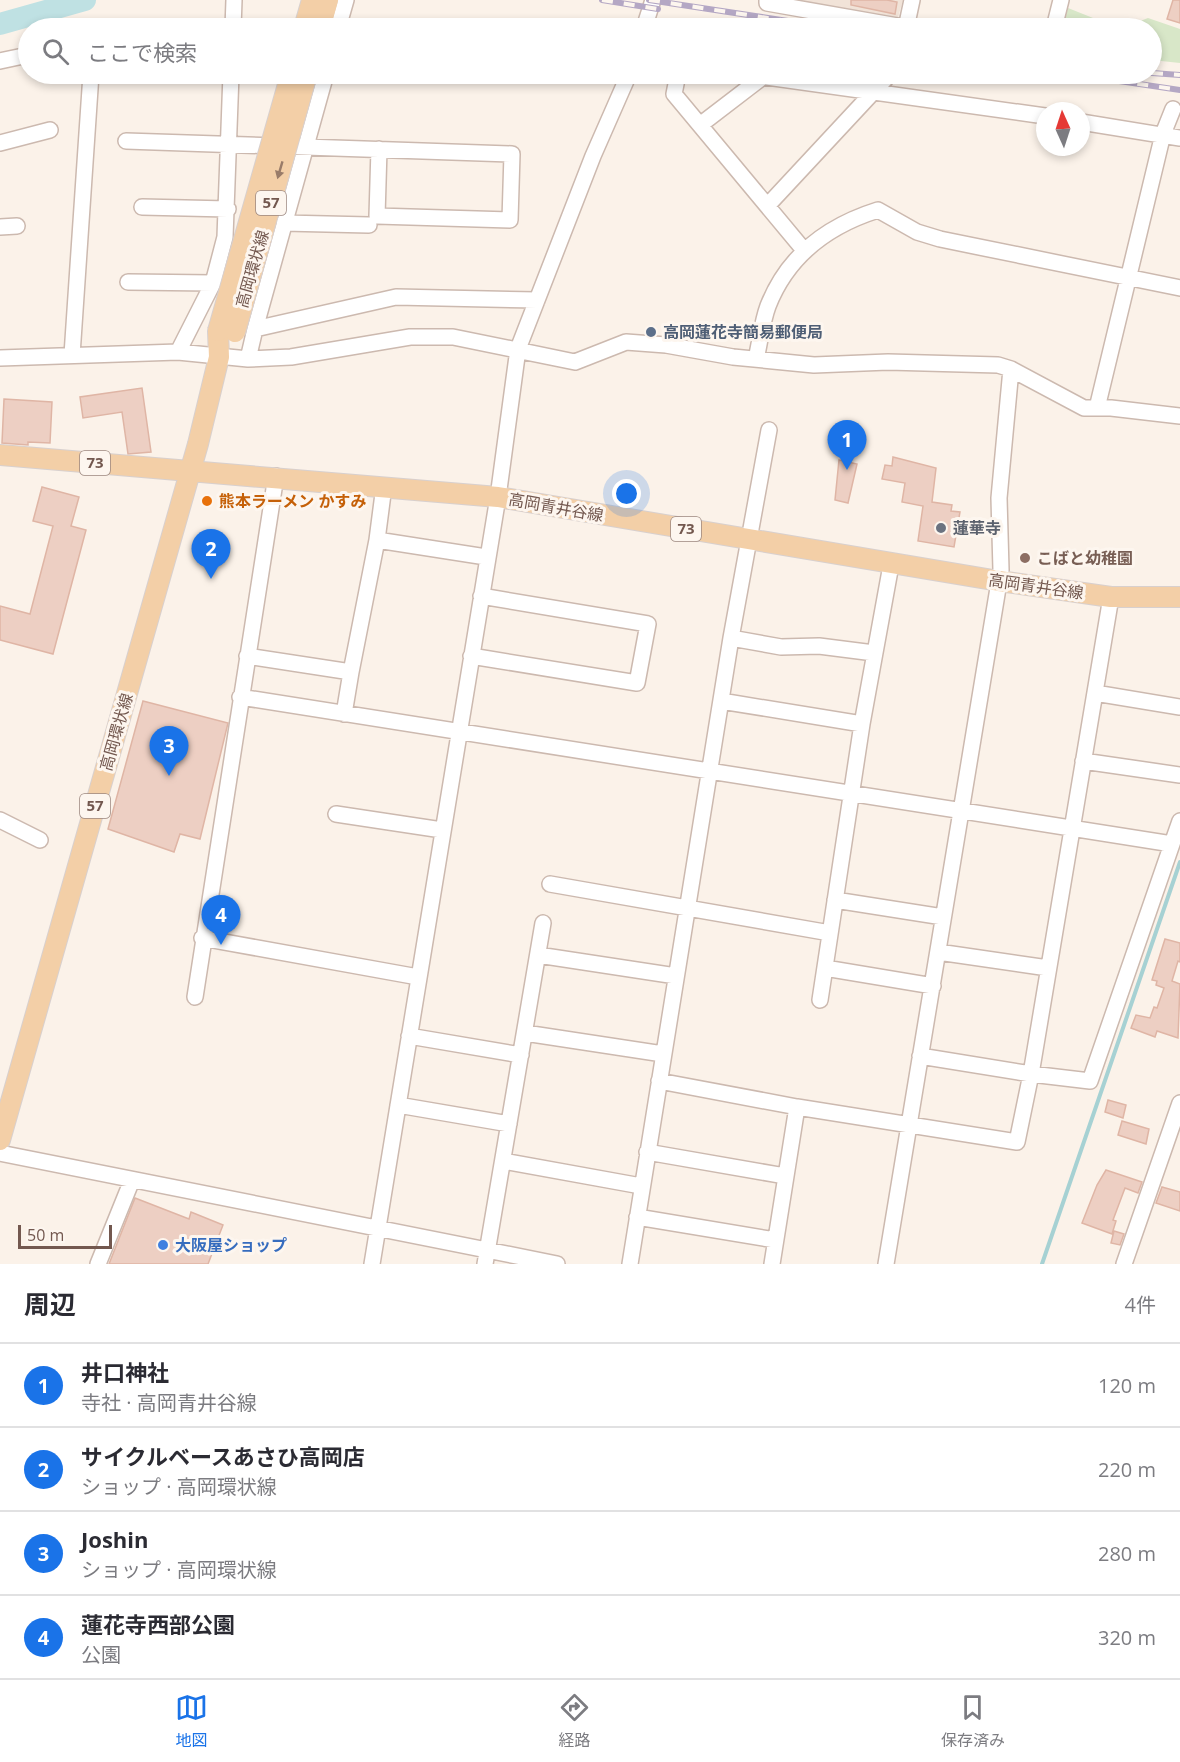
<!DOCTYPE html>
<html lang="ja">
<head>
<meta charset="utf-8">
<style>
	body { margin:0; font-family:"Open Sans","Noto Sans JP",sans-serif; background:#f7f7f7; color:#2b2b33 }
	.compass { position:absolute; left:1036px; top:102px; width:54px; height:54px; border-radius:50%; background:#fff; box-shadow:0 3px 9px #0003; rotate:357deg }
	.scale { position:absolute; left:18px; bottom:15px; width:94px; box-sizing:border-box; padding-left:6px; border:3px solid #73584f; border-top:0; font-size:16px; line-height:21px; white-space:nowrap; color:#73584f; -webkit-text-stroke:4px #fdf6ef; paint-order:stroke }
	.you { position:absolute; left:627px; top:494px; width:21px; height:21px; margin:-15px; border:4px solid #fff; border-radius:50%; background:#1a73e8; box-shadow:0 0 0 9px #1a73e833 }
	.badge { display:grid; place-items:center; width:39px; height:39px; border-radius:50%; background:#1a73e8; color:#fff; font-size:20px; font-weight:700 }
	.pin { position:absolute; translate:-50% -50px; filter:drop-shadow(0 2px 3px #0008) }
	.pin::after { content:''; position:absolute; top:32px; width:21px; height:18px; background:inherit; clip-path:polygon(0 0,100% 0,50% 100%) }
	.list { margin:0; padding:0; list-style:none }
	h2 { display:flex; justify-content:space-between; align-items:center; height:78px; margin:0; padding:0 24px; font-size:26px }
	h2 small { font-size:20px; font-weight:400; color:#7c7c81 }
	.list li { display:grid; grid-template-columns:39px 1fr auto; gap:18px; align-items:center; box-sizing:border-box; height:84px; padding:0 24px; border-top:2px solid #e1e1e2 }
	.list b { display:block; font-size:22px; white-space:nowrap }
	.list p { margin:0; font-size:20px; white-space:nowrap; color:#7c7c81 }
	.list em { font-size:20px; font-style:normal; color:#7c7c81 }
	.icon { flex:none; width:33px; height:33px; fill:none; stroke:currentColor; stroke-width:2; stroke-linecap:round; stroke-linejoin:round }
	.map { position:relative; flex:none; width:1180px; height:1264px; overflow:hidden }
	.search { position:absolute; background:#fff; box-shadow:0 3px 9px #0003; left:18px; right:18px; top:18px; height:66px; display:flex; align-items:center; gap:15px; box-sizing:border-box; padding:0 21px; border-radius:33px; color:#7c7c81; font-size:22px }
	.sheet { height:414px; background:#fff }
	nav { display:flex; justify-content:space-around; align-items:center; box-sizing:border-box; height:84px; border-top:2px solid #e1e1e2; background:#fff; font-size:16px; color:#7c7c81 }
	nav a { display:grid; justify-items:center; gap:3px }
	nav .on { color:#1a73e8 }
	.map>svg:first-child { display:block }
	.residential { fill:#f1e3d8 }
	.green { fill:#d8e7c8 }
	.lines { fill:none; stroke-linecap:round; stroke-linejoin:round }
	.stream { stroke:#a6d1d3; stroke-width:4 }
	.river { stroke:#bfe1e3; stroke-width:22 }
	.building { fill:#edcfc3; stroke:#dfb5a5; stroke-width:1.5 }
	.minor-casing { stroke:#ccb9af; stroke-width:18 }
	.major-casing { stroke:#d8d0ce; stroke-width:22 }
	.minor { stroke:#fff; stroke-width:15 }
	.major { stroke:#f3cfa7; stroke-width:20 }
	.rail-casing { stroke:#b4a7c4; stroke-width:6 }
	.rail { stroke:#fdf6ef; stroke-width:4; stroke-dasharray:11; stroke-linecap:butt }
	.major-bridge-casing { stroke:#d8d0ce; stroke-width:22; stroke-linecap:butt }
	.major-bridge { stroke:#f3cfa7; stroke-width:20 }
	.oneway { fill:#997c69 }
	.service-dot { fill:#5c6f8a; stroke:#fdf6ef; stroke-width:2 }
	.food-dot { fill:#e8710a; stroke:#fdf6ef; stroke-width:2 }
	.worship-dot { fill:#6b7280; stroke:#fdf6ef; stroke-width:2 }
	.education-dot { fill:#8d6e63; stroke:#fdf6ef; stroke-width:2 }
	.shop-dot { fill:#3f7fe0; stroke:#fdf6ef; stroke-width:2 }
	.labels { text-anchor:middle; stroke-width:6; stroke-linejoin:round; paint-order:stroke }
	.shield { fill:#fdf6ef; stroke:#9c877f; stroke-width:1.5 }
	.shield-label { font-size:15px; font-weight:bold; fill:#73584f }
	.street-label { font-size:16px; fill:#73584f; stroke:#fdf6ef }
	.service-label { font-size:16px; font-weight:bold; fill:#4e5e75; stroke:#fdf6ef; text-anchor:start }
	.food-label { font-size:16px; font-weight:bold; fill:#c56008; stroke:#fdf6ef; text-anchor:start }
	.worship-label { font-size:16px; font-weight:bold; fill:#5b616d; stroke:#fdf6ef; text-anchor:start }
	.education-label { font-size:16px; font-weight:bold; fill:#785e54; stroke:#fdf6ef; text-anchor:start }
	.shop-label { font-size:16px; font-weight:bold; fill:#366cbe; stroke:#fdf6ef; text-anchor:start }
</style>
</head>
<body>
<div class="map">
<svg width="1180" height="1264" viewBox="0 0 1180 1264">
	<rect width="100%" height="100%" fill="#fbf2e9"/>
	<!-- residential -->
	<path class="residential" d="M774 0H903L896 24Z"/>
	<!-- green -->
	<path class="green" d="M1068 8 1118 28H1063Z
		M1148 18 1180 29V63L1152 60V28H1122Z"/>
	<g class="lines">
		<!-- stream -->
		<path class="stream" d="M1042 1264 1180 862"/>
		<!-- river -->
		<path class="river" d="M0 24 85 0"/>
	</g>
	<!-- building -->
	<path class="building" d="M851 0H887L897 2 895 14 851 5Z
		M1173 0H1180V23L1167 19Z
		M142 388 151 452 128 454 122 412 83 418 80 397Z
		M4 399 52 402 50 443 28 442V445L2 443Z
		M893 457 936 468 932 502 952 505 951 511 960 512 954 547 918 541 923 506 902 502 905 483 882 479 885 465 892 466Z
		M839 460 857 464 848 503 835 500Z
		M42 487 79 497 71 526 86 530 53 654 0 640V606L30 614 53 526 33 521Z
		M143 701 228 723 200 839 180 834 174 852 108 829Z
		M1165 939 1180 943V962L1178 961 1172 981 1180 984 1178 1038 1157 1031 1155 1037 1131 1028 1136 1015 1150 1018 1154 1007 1157 1008 1164 988 1156 985 1157 981 1152 980Z
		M1108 1100 1126 1105 1123 1118 1105 1112Z
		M1122 1121 1149 1129 1146 1144 1118 1135Z
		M1106 1170 1142 1182 1138 1193 1125 1188 1113 1220 1116 1221 1112 1234 1082 1223 1097 1185Z
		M1162 1187 1180 1192V1211L1156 1203Z
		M135 1198 189 1219 191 1212 223 1225 208 1264H109Z
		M1114 1231 1124 1234 1120 1245 1111 1243Z"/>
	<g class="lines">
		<defs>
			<path id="minor" d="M767 0V3L909 28
				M233 28 234 0
				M338 28 346 0
				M644 28 653 0
				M906 28 912 0
				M1054 28 1061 0
				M0 61 28 55
				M678 74 674 94 803 249
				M745 74 1045 116
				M1081 122 1180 138
				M700 125 764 76
				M126 141C255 145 384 149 512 154L510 220 377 216 379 149
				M0 143 50 130
				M768 205 890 74
				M142 207 228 209
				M284 223 369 225
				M0 227 17 226
				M128 282 213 283
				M255 329 326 74
				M178 352 213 283 225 237 231 74
				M72 355 91 74
				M0 358 178 352 248 359 291 357 410 337H453L575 362 626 342 666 345 733 357 814 365 888 362 998 365 1011 369 1084 408H1111L1180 416
				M248 359 255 329 396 297 537 300
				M756 359C760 342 762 322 768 306 788 255 827 226 878 210L917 232 940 239 1180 288
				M1097 408 1163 134 1173 109
				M377 540 384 486
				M731 638 781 647 819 646 874 653
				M247 656 351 672 344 714
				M471 656 637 683 648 624 481 596
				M351 672 377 540 486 557
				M1095 693 1180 707
				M240 697 1172 844 1180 821
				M721 701 862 724
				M1083 761 1180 775
				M336 814 442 830
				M0 820 40 840
				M550 884 830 933
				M835 900 943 917
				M202 938 418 977
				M938 952 1048 968
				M538 955 676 976
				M825 968 933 986
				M195 997 276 476
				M820 1000 862 724 891 565
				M525 1033 663 1054
				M409 1036 521 1055
				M920 1056 1031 1074 1090 1081 1172 844
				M659 1081 797 1107 1017 1142 1031 1074 1111 597
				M398 1105 509 1124
				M647 1152 785 1176
				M0 1153 557 1264
				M503 1161 641 1186
				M637 1217 775 1240
				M98 1264 132 1180
				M372 1264 498 497 518 349 593 156 629 74
				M485 1264 543 923
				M630 1264 731 638 769 430
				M772 1264 797 1107
				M886 1264 1001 570 999 498 1011 369
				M1124 1264 1180 1103"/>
			<path id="major" d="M304 28 312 0
				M320 28 328 0
				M0 455 498 497 999 581 1111 597H1180
				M0 1140 198 444 219 357 218 331"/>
		</defs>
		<!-- minor casing -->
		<use href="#minor" class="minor-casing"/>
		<!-- major casing -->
		<use href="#major" class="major-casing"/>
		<!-- minor -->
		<use href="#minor" class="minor"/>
		<!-- major -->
		<use href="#major" class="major"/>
		<defs>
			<path id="rail" d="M602 0 658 9
				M649 0 834 28
				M1152 73 1180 75
				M1072 74 1180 90"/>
		</defs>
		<!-- rail casing -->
		<use href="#rail" class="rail-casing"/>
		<!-- rail -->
		<use href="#rail" class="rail"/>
		<defs>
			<path id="major-bridge" d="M218 331 291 74
				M235 332 307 74"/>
		</defs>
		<!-- major-bridge casing -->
		<use href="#major-bridge" class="major-bridge-casing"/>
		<!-- major-bridge -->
		<use href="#major-bridge" class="major-bridge"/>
	</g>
	<!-- one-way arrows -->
	<defs><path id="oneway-solid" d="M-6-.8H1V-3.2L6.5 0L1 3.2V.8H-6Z" transform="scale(1.5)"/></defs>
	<use class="oneway" href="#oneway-solid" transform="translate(280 170) rotate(106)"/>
	<!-- markers -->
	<circle class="service-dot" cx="651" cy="332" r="6"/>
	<circle class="food-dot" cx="207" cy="501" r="6"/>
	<circle class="worship-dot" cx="941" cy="528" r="6"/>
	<circle class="education-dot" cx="1025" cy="558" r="6"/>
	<circle class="shop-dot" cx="163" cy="1245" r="6"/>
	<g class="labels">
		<!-- shield labels -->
		<g class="shield">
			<rect x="256" y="191" width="30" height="24" rx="4.5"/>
			<rect x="80" y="451" width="30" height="24" rx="4.5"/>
			<rect x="671" y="517" width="30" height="24" rx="4.5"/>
			<rect x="80" y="794" width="30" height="24" rx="4.5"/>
		</g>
		<g class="shield-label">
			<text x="271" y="208">57</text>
			<text x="95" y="468">73</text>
			<text x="686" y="534">73</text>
			<text x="95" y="811">57</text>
		</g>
		<!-- street labels -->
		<g class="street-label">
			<text transform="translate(252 269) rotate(-74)" y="6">高岡環状線</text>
			<text transform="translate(556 507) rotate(10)" y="6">高岡青井谷線</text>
			<text transform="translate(1036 586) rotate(8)" y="6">高岡青井谷線</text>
			<text transform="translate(116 732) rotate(-74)" y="6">高岡環状線</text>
		</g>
		<!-- service labels -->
		<g class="service-label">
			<text x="663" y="338">高岡蓮花寺簡易郵便局</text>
		</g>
		<!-- food labels -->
		<g class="food-label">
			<text x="219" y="507">熊本ラーメン かすみ</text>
		</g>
		<!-- worship labels -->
		<g class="worship-label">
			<text x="953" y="534">蓮華寺</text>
		</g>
		<!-- education labels -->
		<g class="education-label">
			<text x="1037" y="564">こばと幼稚園</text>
		</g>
		<!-- shop labels -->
		<g class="shop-label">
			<text x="175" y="1251">大阪屋ショップ</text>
		</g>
	</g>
</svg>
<svg class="compass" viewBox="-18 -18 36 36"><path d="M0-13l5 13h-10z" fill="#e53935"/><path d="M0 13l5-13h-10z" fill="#7c7c81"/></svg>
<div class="scale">50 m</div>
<div class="you"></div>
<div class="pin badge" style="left:847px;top:470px">1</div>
<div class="pin badge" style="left:211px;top:579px">2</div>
<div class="pin badge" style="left:169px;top:776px">3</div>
<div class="pin badge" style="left:221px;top:945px">4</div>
<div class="search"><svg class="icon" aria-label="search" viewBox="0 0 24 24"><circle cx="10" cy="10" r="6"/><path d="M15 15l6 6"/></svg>ここで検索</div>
</div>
<section class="sheet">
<h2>周辺<small>4件</small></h2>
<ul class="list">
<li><span class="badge">1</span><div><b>井口神社</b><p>寺社 · 高岡青井谷線</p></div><em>120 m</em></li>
<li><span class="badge">2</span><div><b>サイクルベースあさひ高岡店</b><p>ショップ · 高岡環状線</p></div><em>220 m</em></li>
<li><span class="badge">3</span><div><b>Joshin</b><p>ショップ · 高岡環状線</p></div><em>280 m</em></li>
<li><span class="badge">4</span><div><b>蓮花寺西部公園</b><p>公園</p></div><em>320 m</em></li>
</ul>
</section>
<nav>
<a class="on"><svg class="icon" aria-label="map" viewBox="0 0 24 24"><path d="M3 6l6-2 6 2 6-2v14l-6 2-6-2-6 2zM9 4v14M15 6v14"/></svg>地図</a>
<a><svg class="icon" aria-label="directions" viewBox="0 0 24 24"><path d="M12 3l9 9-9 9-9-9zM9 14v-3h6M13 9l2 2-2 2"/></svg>経路</a>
<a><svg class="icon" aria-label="saved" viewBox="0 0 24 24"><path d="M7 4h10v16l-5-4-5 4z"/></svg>保存済み</a>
</nav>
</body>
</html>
